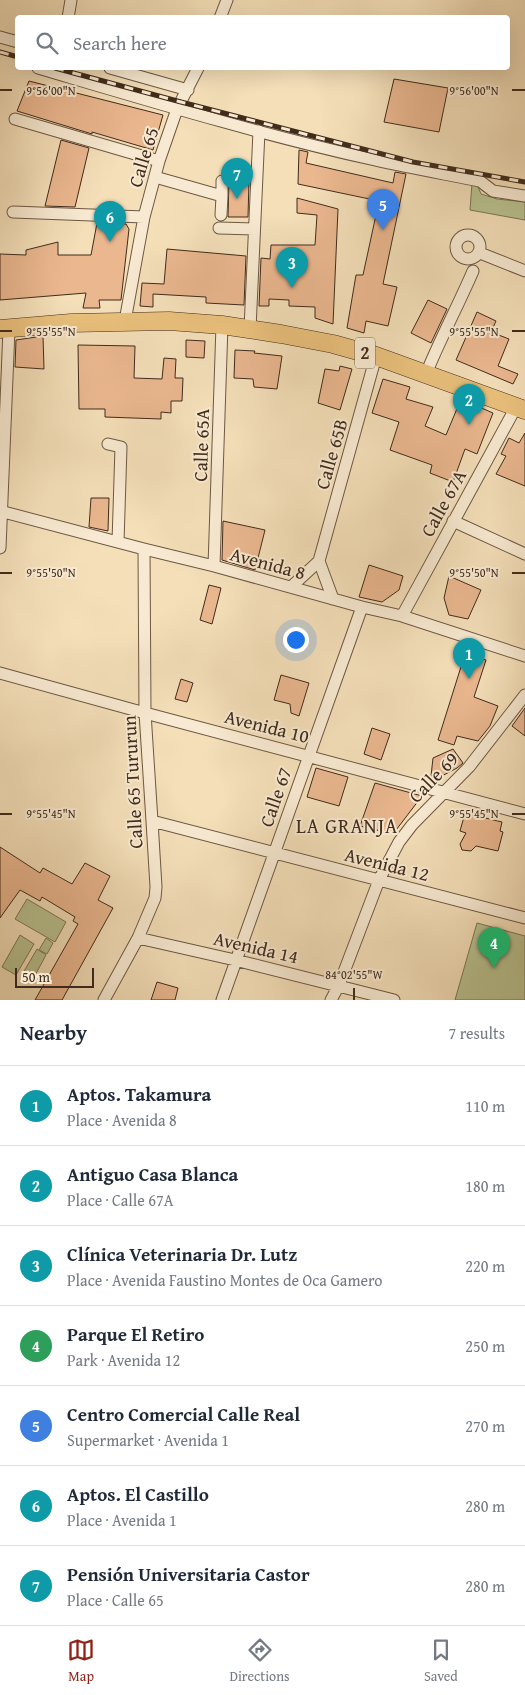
<!DOCTYPE html>
<html lang="en">
<head>
<meta charset="utf-8">
<style>
	body { margin:0; font-family:"Gentium Book Plus",serif; background:#f6f6f7; color:#1f2937 }
	.scale { position:absolute; left:15px; bottom:12px; width:79px; box-sizing:border-box; padding-left:5px; border:2px solid #402b1c; border-top:0; font-size:14px; line-height:18px; white-space:nowrap; color:#402b1c; -webkit-text-stroke:4px #f8ead2; paint-order:stroke }
	.you { position:absolute; left:295px; top:639px; width:18px; height:18px; margin:-12px; border:4px solid #fff; border-radius:50%; background:#1a73e8; box-shadow:0 0 0 8px #1a73e833 }
	.badge { display:grid; place-items:center; width:32px; height:32px; border-radius:50%; background:#8f2418; color:#fff; font-size:16px; font-weight:700 }
	.pin { position:absolute; translate:-50% -41px; filter:drop-shadow(0 1px 2px #0008) }
	.pin::after { content:''; position:absolute; top:26px; width:18px; height:15px; background:inherit; clip-path:polygon(0 0,100% 0,50% 100%) }
	.list { margin:0; padding:0; list-style:none }
	h2 { display:flex; justify-content:space-between; align-items:center; height:65px; margin:0; padding:0 20px; font-size:21px }
	h2 small { font-size:16px; font-weight:400; color:#747a83 }
	.list li { display:grid; grid-template-columns:32px 1fr auto; gap:15px; align-items:center; box-sizing:border-box; height:80px; padding:0 20px; border-top:1px solid #e0e1e3 }
	.list b { display:block; font-size:19px; white-space:nowrap }
	.list p { margin:0; font-size:16px; white-space:nowrap; color:#747a83 }
	.list em { font-size:16px; font-style:normal; color:#747a83 }
	.icon { flex:none; width:28px; height:28px; fill:none; stroke:currentColor; stroke-width:2; stroke-linecap:round; stroke-linejoin:round }
	.map { position:relative; flex:none; width:525px; height:1000px; overflow:hidden }
	.search { position:absolute; background:#fff; box-shadow:0 5px 20px #0002; left:15px; right:15px; top:15px; height:55px; display:flex; align-items:center; gap:12px; box-sizing:border-box; padding:0 18px; border-radius:5px; color:#747a83; font-size:19px }
	.sheet { height:625px; background:#fff }
	nav { display:flex; justify-content:space-around; align-items:center; box-sizing:border-box; height:70px; border-top:1px solid #e0e1e3; background:#fff; font-size:14px; color:#747a83 }
	nav a { display:grid; justify-items:center; gap:2px }
	nav .on { color:#8f2418 }
	.map>svg:first-child { display:block }
	.green { fill:#b9c291; stroke:#7c7656 }
	.building { fill:#eab78f; stroke:#402b1c }
	.lines { fill:none; stroke-linecap:round; stroke-linejoin:round }
	.minor-casing { stroke:#6d5843; stroke-width:13 }
	.highway-casing { stroke:#402b1c; stroke-width:19 }
	.minor { stroke:#f8ead2; stroke-width:11 }
	.highway { stroke:#eac07c; stroke-width:18 }
	.rail-casing { stroke:#402b1c; stroke-width:5 }
	.rail { stroke:#f8ead2; stroke-width:3; stroke-dasharray:9; stroke-linecap:butt }
	.ticks { fill:none; stroke:#402b1c; stroke-width:2 }
	.labels { text-anchor:middle; stroke-width:4; stroke-linejoin:round; paint-order:stroke }
	.shield { fill:#f8ead2; stroke:#776453; stroke-width:1 }
	.shield-label { font-size:18px; font-weight:bold; fill:#402b1c }
	.street-label { font-size:19px; fill:#402b1c; stroke:#f8ead2 }
	.neighbourhood-label { font-size:20px; letter-spacing:1px; fill:#402b1c; stroke:#f8ead2 }
	.ticks-label { font-size:12px; text-anchor:middle; fill:#402b1c; stroke:#f8ead2; stroke-width:4; stroke-linejoin:round; paint-order:stroke }
</style>
</head>
<body>
<div class="map">
<svg width="525" height="1000" viewBox="0 0 525 1000">
	<rect width="100%" height="100%" fill="#f4dfb9"/>
	<filter id="stains"><feTurbulence type="fractalNoise" baseFrequency=".004" numOctaves="4"/><feColorMatrix values="0 0 0 0 .2 0 0 0 0 .09 0 0 0 0 .02 0 0 0 .5 -.17"/></filter>
	<radialGradient id="worn" r=".72"><stop offset=".6" stop-color="#630" stop-opacity="0"/><stop offset="1" stop-color="#630" stop-opacity=".3"/></radialGradient>
	<!-- green -->
	<path class="green" d="M472 183 477 184 481 194 497 199 525 202V220L470 210Z
		M27 899 66 922 55 942 15 919Z
		M477 923 525 936V1000H455Z
		M20 935 34 944 16 975 2 967Z
		M46 938 53 943 47 954 39 950Z
		M37 949 46 955 33 979 23 973Z"/>
	<!-- building -->
	<path class="building" d="M394 79 448 88 439 132 384 122Z
		M29 81 163 115 153 150 92 132V134L17 111Z
		M61 140 89 148 75 207 45 206Z
		M299 150 308 152 306 163 393 183 395 172 406 174 383 284 397 287 388 326 366 321 364 333 347 328 356 275H363L379 201 298 184Z
		M229 180 249 181 248 217H228Z
		M297 198 338 209 333 324 315 318V307L289 306V300L269 299V306H259L261 258 270 259 271 245H315L317 215 297 213Z
		M97 223 126 224 129 229 121 300H99L100 308H83L86 293 0 300V254L26 255V250L58 242V255H91Z
		M167 249 246 256 244 305 206 303V297L153 294V307L140 306 142 283 164 284Z
		M428 300 447 309 431 343 411 333Z
		M477 312 496 321 491 332 509 339 498 366 518 374 513 384 456 360Z
		M43 336 44 369 15 367 16 340Z
		M186 340 205 341 204 358 186 357Z
		M78 345 135 346 134 378 162 379 164 358 176 359 175 378H183L182 401H171V413L161 412V419L105 417V409H79Z
		M235 350 255 351 254 353 282 356 277 389 254 387 253 379 234 378Z
		M340 366 352 369 340 410 318 403 325 369 339 371Z
		M383 379 410 387 406 399 433 407 425 426 446 435 461 399 493 413 477 454 465 449 453 482 430 473 432 465 390 450 399 422 372 413Z
		M525 433V486L496 474 506 456 501 454 509 438 519 443Z
		M91 498H109L108 531 89 527Z
		M223 521 265 530 255 570 222 560Z
		M369 565 403 576 399 590 382 602 359 597Z
		M449 576 481 590 468 619 449 615 444 598Z
		M209 585 221 588 212 624 200 620Z
		M465 654 486 660 474 697 498 706 490 726 478 741 457 736 454 745 438 740Z
		M281 675 309 683 299 716 291 713 290 704 274 700Z
		M181 679 193 683 187 702 175 699Z
		M525 708V736L512 726Z
		M372 728 390 734 381 760 364 754Z
		M453 749 463 763 457 768 438 778 431 776 433 758Z
		M316 768 348 777 339 806 307 797Z
		M375 783 422 796 393 834 360 826Z
		M465 813 502 822 500 831 503 832 498 851 476 846 471 851 462 850 460 844 466 833 460 831Z
		M0 847 40 873 43 868 72 884 85 863 110 876 98 900 113 908 62 1000H35L78 924 73 921 75 917 42 897 40 901 20 890 0 918Z
		M157 982 178 988 175 1000H151Z"/>
	<g class="lines">
		<defs>
			<path id="minor" d="M68 18 71 0
				M220 18 227 0
				M0 37 18 42
				M38 68C150 101 262 135 375 160 410 168 445 174 480 181L493 191 525 196
				M110 68 188 90
				M15 119 159 161
				M155 177 222 196 221 215
				M222 196V181
				M13 212 144 217
				M219 228 254 229
				M456 247a12 12 0 1 1 24 0a12 12 0 1 1-24 0Z
				M480 253 525 271
				M125 321 144 217 159 161 177 109 198 68
				M250 329 259 131
				M426 374C440 339 458 306 473 271
				M108 444 121 447 118 542
				M0 511 144 549 214 566 362 607 402 616 525 656
				M453 521 525 554
				M0 548 9 329
				M319 561 376 356
				M319 561 333 599
				M214 566 222 325
				M291 587 319 561
				M402 616 516 407
				M0 673 145 713 525 814
				M152 821 525 918
				M138 938 235 960 394 1000
				M104 1000 138 938 155 898 156 887 152 821 145 713 144 549
				M222 1000 362 607
				M331 1000 339 985 379 880 399 842 412 825 469 767 525 695"/>
			<path id="highway" d="M0 329 71 323 169 321 222 325 281 334 333 344 376 356 525 410"/>
		</defs>
		<!-- minor casing -->
		<use href="#minor" class="minor-casing"/>
		<!-- highway casing -->
		<use href="#highway" class="highway-casing"/>
		<!-- minor -->
		<use href="#minor" class="minor"/>
		<!-- highway -->
		<use href="#highway" class="highway"/>
		<defs>
			<path id="rail" d="M0 52 18 57
				M55 68 181 102 413 162 525 182"/>
		</defs>
		<!-- rail casing -->
		<use href="#rail" class="rail-casing"/>
		<!-- rail -->
		<use href="#rail" class="rail"/>
	</g>
	<!-- ticks -->
	<path class="ticks" d="M0 90H12M512 90H525M0 331H12M512 331H525M0 573H12M512 573H525M0 814H12M512 814H525M354 988V1000"/>
	<g class="labels">
		<!-- shield labels -->
		<rect class="shield" x="355" y="337.5" width="20" height="31" rx="4"/>
		<g class="shield-label">
			<text x="365" y="359">2</text>
		</g>
		<!-- street labels -->
		<g class="street-label">
			<text transform="translate(143 157) rotate(-73)" y="7">Calle 65</text>
			<text transform="translate(201 445) rotate(-88)" y="7">Calle 65A</text>
			<text transform="translate(331 454) rotate(-74)" y="7">Calle 65B</text>
			<text transform="translate(443 503) rotate(-61)" y="7">Calle 67A</text>
			<text transform="translate(268 563) rotate(15)" y="7">Avenida 8</text>
			<text transform="translate(267 726) rotate(14)" y="7">Avenida 10</text>
			<text transform="translate(433 777) rotate(-46)" y="7">Calle 69</text>
			<text transform="translate(132 782) rotate(-93)" y="7">Calle 65 Tururun</text>
			<text transform="translate(275 797) rotate(-71)" y="7">Calle 67</text>
			<text transform="translate(387 864) rotate(14)" y="7">Avenida 12</text>
			<text transform="translate(256 947) rotate(13)" y="7">Avenida 14</text>
		</g>
		<!-- neighbourhood labels -->
		<g class="neighbourhood-label">
			<text x="347" y="833">LA GRANJA</text>
		</g>
	</g>
	<g class="ticks-label">
		<text x="51" y="95">9°56'00"N</text>
		<text x="474" y="95">9°56'00"N</text>
		<text x="51" y="336">9°55'55"N</text>
		<text x="474" y="336">9°55'55"N</text>
		<text x="51" y="577">9°55'50"N</text>
		<text x="474" y="577">9°55'50"N</text>
		<text x="51" y="818">9°55'45"N</text>
		<text x="474" y="818">9°55'45"N</text>
		<text x="354" y="979">84°02'55"W</text>
	</g>
	<rect width="100%" height="100%" filter="url(#stains)"/>
	<rect width="100%" height="100%" fill="url(#worn)"/>
</svg>
<div class="scale">50 m</div>
<div class="you"></div>
<div class="pin badge" style="left:469px;top:679px;background:#0f9aa8">1</div>
<div class="pin badge" style="left:469px;top:425px;background:#0f9aa8">2</div>
<div class="pin badge" style="left:292px;top:288px;background:#0f9aa8">3</div>
<div class="pin badge" style="left:494px;top:968px;background:#2e9e5b">4</div>
<div class="pin badge" style="left:383px;top:230px;background:#3f7fe0">5</div>
<div class="pin badge" style="left:110px;top:242px;background:#0f9aa8">6</div>
<div class="pin badge" style="left:237px;top:199px;background:#0f9aa8">7</div>
<div class="search"><svg class="icon" aria-label="search" viewBox="0 0 24 24"><circle cx="10" cy="10" r="6"/><path d="M15 15l6 6"/></svg>Search here</div>
</div>
<section class="sheet">
<h2>Nearby<small>7 results</small></h2>
<ul class="list">
<li><span class="badge" style="background:#0f9aa8">1</span><div><b>Aptos. Takamura</b><p>Place · Avenida 8</p></div><em>110 m</em></li>
<li><span class="badge" style="background:#0f9aa8">2</span><div><b>Antiguo Casa Blanca</b><p>Place · Calle 67A</p></div><em>180 m</em></li>
<li><span class="badge" style="background:#0f9aa8">3</span><div><b>Clínica Veterinaria Dr. Lutz</b><p>Place · Avenida Faustino Montes de Oca Gamero</p></div><em>220 m</em></li>
<li><span class="badge" style="background:#2e9e5b">4</span><div><b>Parque El Retiro</b><p>Park · Avenida 12</p></div><em>250 m</em></li>
<li><span class="badge" style="background:#3f7fe0">5</span><div><b>Centro Comercial Calle Real</b><p>Supermarket · Avenida 1</p></div><em>270 m</em></li>
<li><span class="badge" style="background:#0f9aa8">6</span><div><b>Aptos. El Castillo</b><p>Place · Avenida 1</p></div><em>280 m</em></li>
<li><span class="badge" style="background:#0f9aa8">7</span><div><b>Pensión Universitaria Castor</b><p>Place · Calle 65</p></div><em>280 m</em></li>
</ul>
</section>
<nav>
<a class="on"><svg class="icon" aria-label="map" viewBox="0 0 24 24"><path d="M3 6l6-2 6 2 6-2v14l-6 2-6-2-6 2zM9 4v14M15 6v14"/></svg>Map</a>
<a><svg class="icon" aria-label="directions" viewBox="0 0 24 24"><path d="M12 3l9 9-9 9-9-9zM9 14v-3h6M13 9l2 2-2 2"/></svg>Directions</a>
<a><svg class="icon" aria-label="saved" viewBox="0 0 24 24"><path d="M7 4h10v16l-5-4-5 4z"/></svg>Saved</a>
</nav>
</body>
</html>
